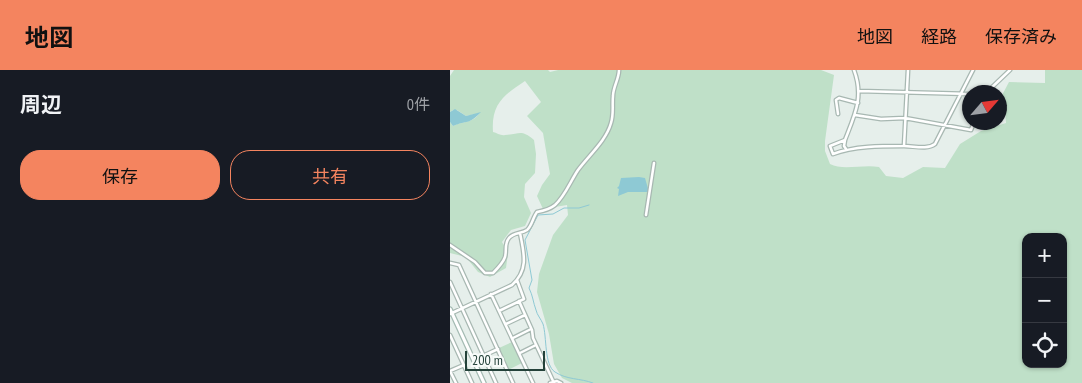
<!DOCTYPE html>
<html lang="ja">
<head>
<meta charset="utf-8">
<style>
	body { margin:0; font-family:"PT Sans Narrow","Noto Sans JP",sans-serif; background:#242831; color:#f1f3f6 }
	.controls { position:absolute; right:15px; bottom:15px; display:grid; overflow:hidden; border-radius:10px; box-shadow:0 1px 4px #0004 }
	.controls button { width:45px; height:45px; display:grid; place-items:center; padding:0; border:0; border-bottom:1px solid #363941; background:#171b24; color:#f1f3f6; font:25px sans-serif }
	.compass { position:absolute; left:512px; top:15px; width:45px; height:45px; border-radius:50%; background:#171b24; box-shadow:0 1px 4px #0004; rotate:62deg }
	.scale { position:absolute; left:15px; bottom:12px; width:80px; box-sizing:border-box; padding-left:5px; border:2px solid #24423a; border-top:0; font-size:14px; line-height:18px; white-space:nowrap; color:#24423a; -webkit-text-stroke:4px #f7fbf9; paint-order:stroke }
	.list { margin:0; padding:0; list-style:none }
	h2 { display:flex; justify-content:space-between; align-items:center; height:65px; margin:0; padding:0 20px; font-size:21px }
	h2 small { font-size:16px; font-weight:400; color:#9ea1a6 }
	.actions { display:flex; gap:10px; padding:15px 20px }
	.actions a { flex:1; padding:11px 0; border:1px solid #f4845f; border-radius:20px; text-align:center; font-size:18px; color:#f4845f }
	.actions .main { background:#f4845f; color:#111 }
	.icon { flex:none; width:28px; height:28px; fill:none; stroke:currentColor; stroke-width:2; stroke-linecap:round; stroke-linejoin:round }
	.map { position:relative; flex:none; width:632px; height:313px; overflow:hidden }
	header { display:flex; align-items:center; gap:30px; box-sizing:border-box; height:70px; padding:0 25px; background:#f4845f; color:#111 }
	header strong { font-size:24px }
	nav { display:flex; gap:28px; margin-inline-start:auto; font-size:18px }
	main { display:flex }
	aside { flex:1; background:#171b24 }
	.map>svg:first-child { display:block }
	.green { fill:#bfe0c8; fill-rule:evenodd }
	.water { fill:#8ec9d4 }
	.lines { fill:none; stroke-linecap:round; stroke-linejoin:round }
	.stream { stroke:#8ec9d4; stroke-width:1 }
	.street-casing { stroke:#a8b8b2; stroke-width:5 }
	.secondary-casing { stroke:#a4bbb3; stroke-width:5.5 }
	.street { stroke:#fff; stroke-width:2.5 }
	.secondary { stroke:#fff; stroke-width:3 }
</style>
</head>
<body>
<header>
<strong>地図</strong>
<nav><a>地図</a><a>経路</a><a>保存済み</a></nav>
</header>
<main>
<aside>
<h2>周辺<small>0件</small></h2>
<ul class="list">
</ul>
<div class="actions"><a class="main">保存</a><a>共有</a></div>
</aside>
<div class="map">
<svg width="632" height="313" viewBox="0 0 632 313">
	<rect width="100%" height="100%" fill="#e6efeb"/>
	<!-- green -->
	<path class="green" d="M4 0H98L100 2 108 0H371L384 5 375 71V81L380 94C393 101 413 94 429 97L436 106 453 108 473 97 495 98 510 74 531 61 556 53 555 41 550 29 559 12 595 13V0H632V313H122L112 308 104 294 99 264 87 222 89 204 103 165 118 145 117 135 93 139 87 126 92 115 100 104 93 63 77 46 91 32 75 11C54 25 41 34 43 62 47 63 51 66 55 65 70 64 71 59 84 70L86 84 85 103 75 114 74 127 81 143 75 156 61 160 52 172 58 183 56 198 40 207 28 202 16 187 0 183V52L3 56C14 50 20 55 30 43L16 46 7 40H3L0 42V6ZM576 167H613V294H576Z
		M62 272 72 293 58 300 49 278Z"/>
	<!-- water -->
	<path class="water" d="M5 39 16 46 31 42C19 55 17 50 3 56L0 52V42Z
		M189 107 195 108 199 122H178L168 126 169 119 167 118 169 116 171 108Z"/>
	<g class="lines">
		<!-- stream -->
		<path class="stream" d="M139 135 129 138H114L103 144 88 145 75 170 82 210 79 218C83 226 83 232 86 240 87 245 91 249 93 254 97 267 94 295 105 302 117 310 130 308 143 313"/>
		<defs>
			<path id="street" d="M404 0C414 27 405 44 395 70L380 76 383 84C404 76 431 76 454 76 464 76 477 80 485 74L523 0
				M409 21 520 24
				M537 22 560 0
				M388 44 386 30 389 28 408 33
				M405 45 431 49 455 48 521 60 524 52
				M395 70 394 76 396 79
				M454 76 458 0
				M196 145 204 93
				M0 175 25 192 35 203H43C48 198 53 193 55 187 57 180 54 174 59 168 64 162 71 164 77 160 82 156 83 147 87 142 93 141 99 140 105 135 115 126 120 112 128 100 139 85 156 71 161 53 164 44 162 35 163 26 163 17 169 9 169 0
				M0 193 9 195 63 313
				M0 212 46 313
				M41 224 83 313
				M69 231 82 260 83 268 104 313
				M49 241 74 229 67 210
				M0 244 62 215C79 200 74 183 70 163
				M56 254 75 245
				M0 265 22 313
				M63 268 81 259
				M70 283 86 275
				M33 286 48 279
				M6 313 0 301 14 295
				M100 313 107 311 111 313"/>
			<path id="secondary" d="M0 239 34 313"/>
		</defs>
		<!-- street casing -->
		<use href="#street" class="street-casing"/>
		<!-- secondary casing -->
		<use href="#secondary" class="secondary-casing"/>
		<!-- street -->
		<use href="#street" class="street"/>
		<!-- secondary -->
		<use href="#secondary" class="secondary"/>
	</g>
</svg>
<div class="controls">
<button>+</button>
<button>−</button>
<button><svg class="icon" aria-label="locate" viewBox="0 0 24 24"><circle cx="12" cy="12" r="6"/><path d="M12 2v4M12 18v4M2 12h4M18 12h4"/></svg></button>
</div>
<svg class="compass" viewBox="-18 -18 36 36"><path d="M0-13l5 13h-10z" fill="#e53935"/><path d="M0 13l5-13h-10z" fill="#9ea1a6"/></svg>
<div class="scale">200 m</div>
</div>
</main>
</body>
</html>
